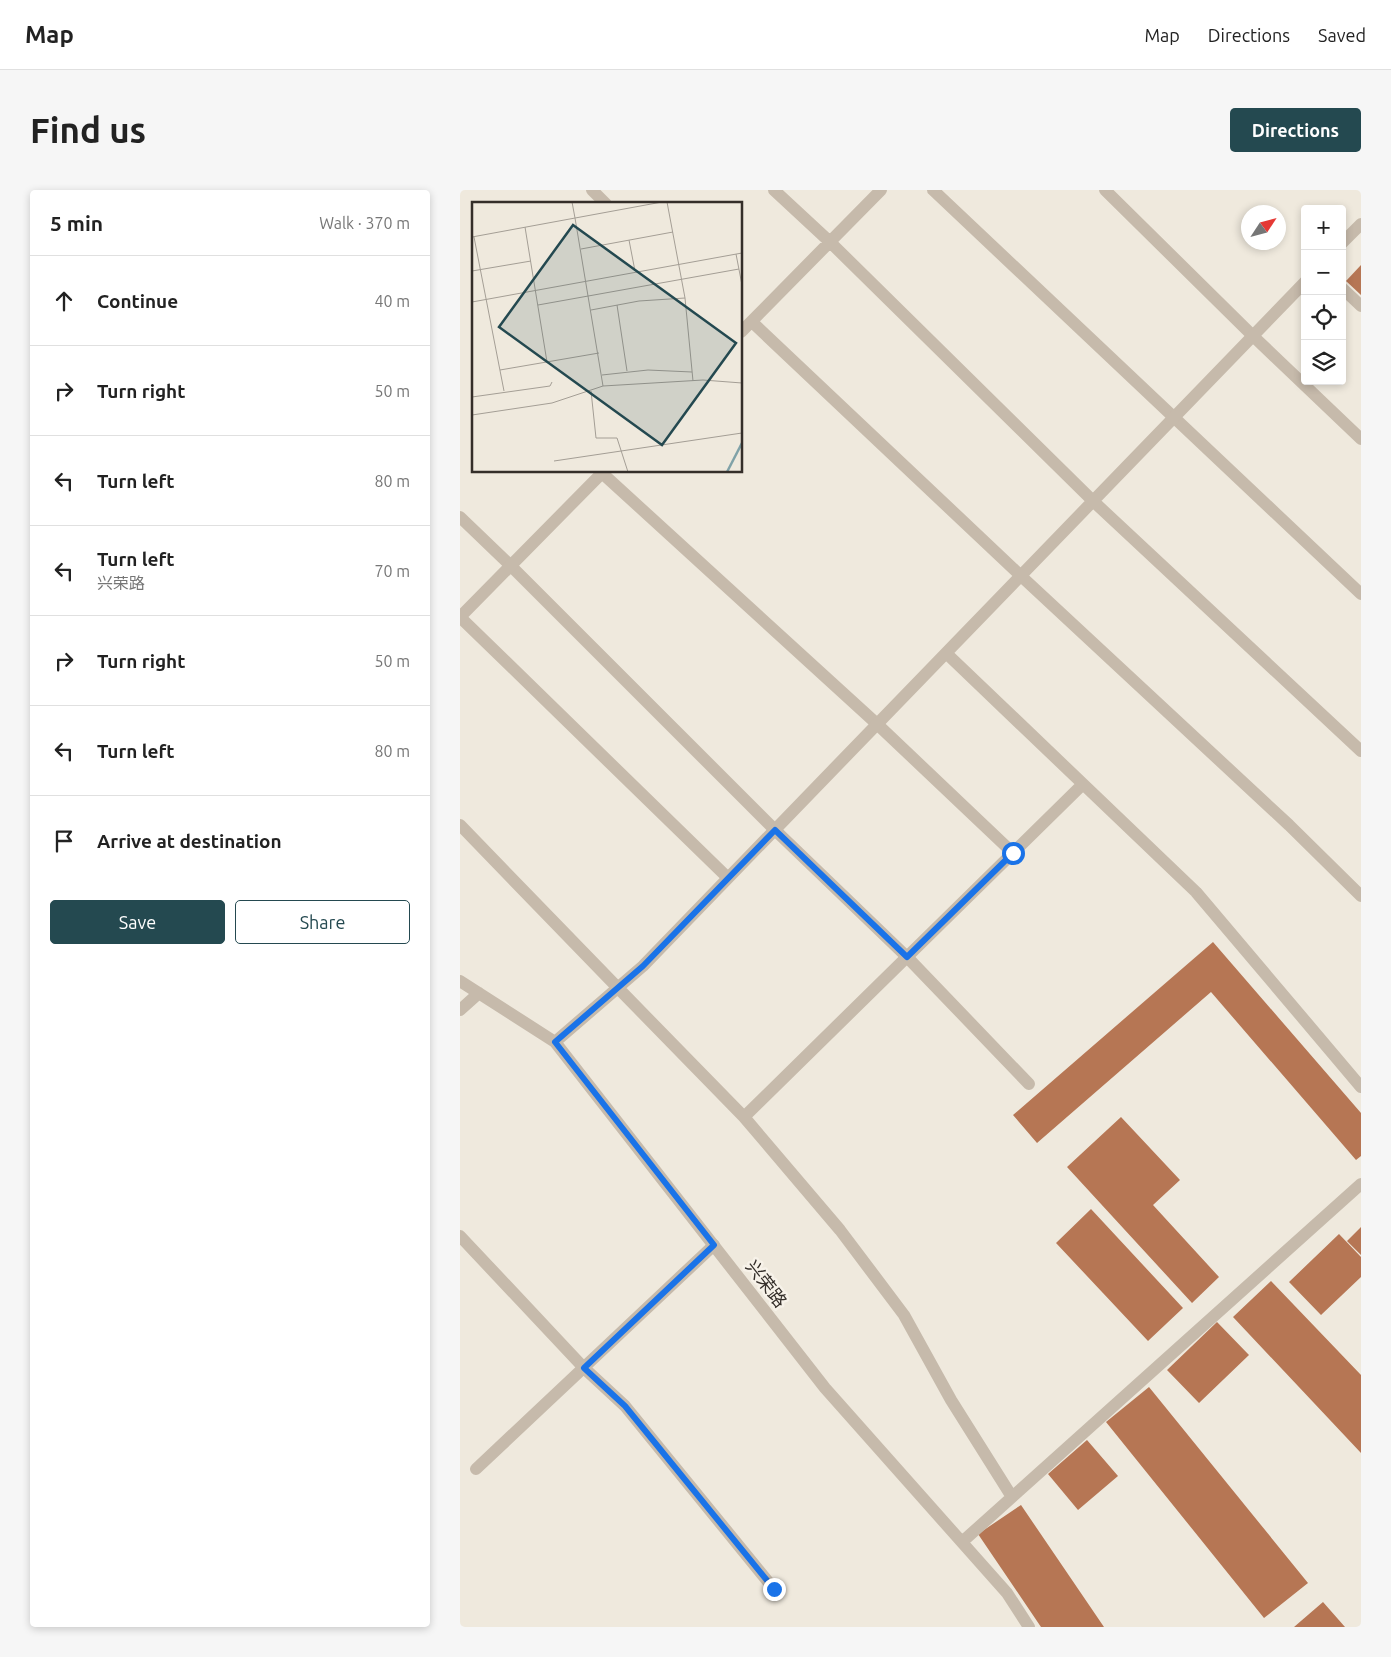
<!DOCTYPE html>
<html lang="en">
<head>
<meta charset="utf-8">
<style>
	body { margin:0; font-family:Ubuntu,"Noto Sans SC",sans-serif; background:#f6f6f6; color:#222 }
	.controls { position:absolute; right:15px; top:15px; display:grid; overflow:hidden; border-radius:5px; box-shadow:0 2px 8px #0003 }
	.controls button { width:45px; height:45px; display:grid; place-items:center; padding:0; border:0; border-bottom:1px solid #e0e0e0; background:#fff; color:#222; font:25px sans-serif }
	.compass { position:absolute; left:781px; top:15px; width:45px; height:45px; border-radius:50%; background:#fff; box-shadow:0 2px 8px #0003; rotate:54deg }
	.stop { position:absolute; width:15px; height:15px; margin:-11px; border:4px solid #1a73e8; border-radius:50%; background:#fff }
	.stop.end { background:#1a73e8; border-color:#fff; box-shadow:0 1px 5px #0008 }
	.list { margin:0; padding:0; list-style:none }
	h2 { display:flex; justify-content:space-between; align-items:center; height:65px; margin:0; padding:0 20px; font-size:21px }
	h2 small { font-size:16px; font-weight:400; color:#767676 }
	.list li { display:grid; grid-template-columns:32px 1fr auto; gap:15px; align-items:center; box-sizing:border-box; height:90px; padding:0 20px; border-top:1px solid #e0e0e0 }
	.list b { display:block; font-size:19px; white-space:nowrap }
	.list p { margin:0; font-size:16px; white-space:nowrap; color:#767676 }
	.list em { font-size:16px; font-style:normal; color:#767676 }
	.actions { display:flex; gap:10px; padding:15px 20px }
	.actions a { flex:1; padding:11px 0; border:1px solid #244950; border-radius:5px; text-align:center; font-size:18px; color:#244950 }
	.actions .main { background:#244950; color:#fff }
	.icon { flex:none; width:28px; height:28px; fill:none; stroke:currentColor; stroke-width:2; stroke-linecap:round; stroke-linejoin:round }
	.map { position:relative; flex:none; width:901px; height:1437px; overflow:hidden; border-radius:5px }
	header { display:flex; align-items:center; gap:30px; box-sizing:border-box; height:70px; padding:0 25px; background:#fff; border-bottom:1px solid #e0e0e0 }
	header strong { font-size:24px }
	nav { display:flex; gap:28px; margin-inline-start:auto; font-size:18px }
	.intro { display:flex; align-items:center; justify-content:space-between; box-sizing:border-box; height:120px; padding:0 30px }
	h1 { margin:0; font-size:35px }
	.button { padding:12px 22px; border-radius:5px; background:#244950; color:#fff; font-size:18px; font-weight:700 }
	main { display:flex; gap:30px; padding:0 30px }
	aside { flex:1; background:#fff; border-radius:5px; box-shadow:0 2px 8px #0003 }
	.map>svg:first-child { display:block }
	.building { fill:#b67654 }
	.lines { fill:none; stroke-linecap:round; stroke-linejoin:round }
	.service { stroke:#c6baab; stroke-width:12 }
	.minor { stroke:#c6baab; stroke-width:12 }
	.route { stroke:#1a73e8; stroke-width:6 }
	.labels { text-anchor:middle; stroke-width:5; stroke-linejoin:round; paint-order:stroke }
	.street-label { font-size:18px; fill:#342e29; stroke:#f7f2e9 }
	.inset-river { fill:none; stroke:#80a2a8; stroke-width:2.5 }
	.inset-road { fill:none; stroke:#a49e95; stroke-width:1 }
	.view { fill:#244950; fill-opacity:0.15; stroke:#244950; stroke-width:2.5 }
	.inset-edge { fill:none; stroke:#342e29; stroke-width:2.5 }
</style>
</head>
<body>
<header>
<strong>Map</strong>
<nav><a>Map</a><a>Directions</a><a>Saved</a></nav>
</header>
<div class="intro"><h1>Find us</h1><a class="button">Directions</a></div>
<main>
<aside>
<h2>5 min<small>Walk · 370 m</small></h2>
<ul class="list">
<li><svg class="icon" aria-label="ahead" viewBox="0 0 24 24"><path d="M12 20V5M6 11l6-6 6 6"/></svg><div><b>Continue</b></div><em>40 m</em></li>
<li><svg class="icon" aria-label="right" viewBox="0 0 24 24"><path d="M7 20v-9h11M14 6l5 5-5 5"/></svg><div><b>Turn right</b></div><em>50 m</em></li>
<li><svg class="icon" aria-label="left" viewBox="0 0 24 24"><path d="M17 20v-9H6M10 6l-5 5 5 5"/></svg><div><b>Turn left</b></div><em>80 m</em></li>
<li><svg class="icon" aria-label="left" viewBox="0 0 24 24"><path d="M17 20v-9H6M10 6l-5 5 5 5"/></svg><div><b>Turn left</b><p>兴荣路</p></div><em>70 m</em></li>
<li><svg class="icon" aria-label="right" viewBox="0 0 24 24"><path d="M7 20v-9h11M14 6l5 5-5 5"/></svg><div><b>Turn right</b></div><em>50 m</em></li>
<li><svg class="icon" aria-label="left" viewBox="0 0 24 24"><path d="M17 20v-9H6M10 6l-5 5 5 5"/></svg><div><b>Turn left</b></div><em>80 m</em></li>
<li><svg class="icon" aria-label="arrive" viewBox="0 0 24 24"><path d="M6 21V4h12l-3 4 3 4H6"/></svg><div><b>Arrive at destination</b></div></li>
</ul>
<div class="actions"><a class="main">Save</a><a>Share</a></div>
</aside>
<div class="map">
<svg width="901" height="1437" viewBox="0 0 901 1437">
	<rect width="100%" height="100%" fill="#efe9dd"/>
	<!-- building -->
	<path class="building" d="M901 75V105L886 91Z
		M753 752 901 923V966L896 970 751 802 577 953 553 925Z
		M661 927 720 990 693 1015 759 1087 732 1113 607 977Z
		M631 1019 723 1118 688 1151 596 1053Z
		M901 1037V1065L887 1051Z
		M879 1044 901 1067V1087L861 1125 829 1092Z
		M811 1091 901 1185V1263L773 1127Z
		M757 1132 789 1165 739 1213 707 1180Z
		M689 1197 848 1393 804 1428 646 1232Z
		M627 1250 658 1286 618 1320 588 1284Z
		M561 1315 644 1437H581L518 1344Z
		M863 1412 885 1437H834Z"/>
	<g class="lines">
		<!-- service -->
		<path class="service" d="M132 0 146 14
			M473 0 901 404
			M645 0 793 146
			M882 98 901 116
			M142 283 417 534 553 663
			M0 327 51 376 315 640 447 767 569 894
			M0 635 158 798
			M0 1046 124 1178 165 1216 314 1399
			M16 1279 254 1055"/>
		<!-- minor -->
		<path class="minor" d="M314 0 370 52 633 311 901 561
			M882 53 901 34
			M292 132 561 386 829 635 901 706
			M281 142 421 0
			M793 146 901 249
			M0 427 268 688
			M0 427 144 281
			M486 463 736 702 901 897
			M0 791 95 852 365 1198 547 1403 569 1437
			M158 798 284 927 380 1040 444 1125 491 1210 552 1307
			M0 820 19 803
			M95 852 183 776 845 92
			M284 927 623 594
			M502 1352 901 994"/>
	</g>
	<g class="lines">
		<!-- route -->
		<path class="route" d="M314 1399 165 1216 124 1178 254 1055 95 852 183 776 315 640 447 767 553 663"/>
	</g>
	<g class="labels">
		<!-- street labels -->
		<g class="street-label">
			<text transform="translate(306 1094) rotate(52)" y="6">兴荣路</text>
		</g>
	</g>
	<!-- overview -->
	<g transform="translate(12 12)">
		<rect width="270" height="270" fill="#efe9dd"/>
		<path class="inset-river" d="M255 270 270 241"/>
		<path class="inset-road" d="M100 0 103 16M195 0 213 96 221 179M103 16 131 184M53 25 75 160M0 35 190 0M2 35 32 189M157 38 163 69M109 47 201 30M264 52 270 83M0 69 59 59M0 100 270 51M66 103 267 67M145 103 155 169M119 108 167 99 213 96M28 168 127 151M130 173 176 168 220 170M119 189 124 236H145L156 270M0 195 78 184 80 180M0 213 80 201 131 184 231 178 270 181M82 259 270 231"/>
		<path class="view" d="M101 23 264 141 190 243 27 125Z"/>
		<rect width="270" height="270" class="inset-edge"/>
	</g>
</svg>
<div class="controls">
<button>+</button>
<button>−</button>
<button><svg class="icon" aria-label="locate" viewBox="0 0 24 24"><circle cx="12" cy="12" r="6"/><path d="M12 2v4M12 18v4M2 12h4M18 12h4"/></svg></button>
<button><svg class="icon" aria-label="layers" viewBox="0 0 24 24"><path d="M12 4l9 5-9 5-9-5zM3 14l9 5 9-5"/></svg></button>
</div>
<svg class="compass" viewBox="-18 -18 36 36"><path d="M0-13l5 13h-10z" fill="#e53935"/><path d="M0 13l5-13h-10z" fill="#767676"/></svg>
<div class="stop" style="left:553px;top:663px"></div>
<div class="stop end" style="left:314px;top:1399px"></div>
</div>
</main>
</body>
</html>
